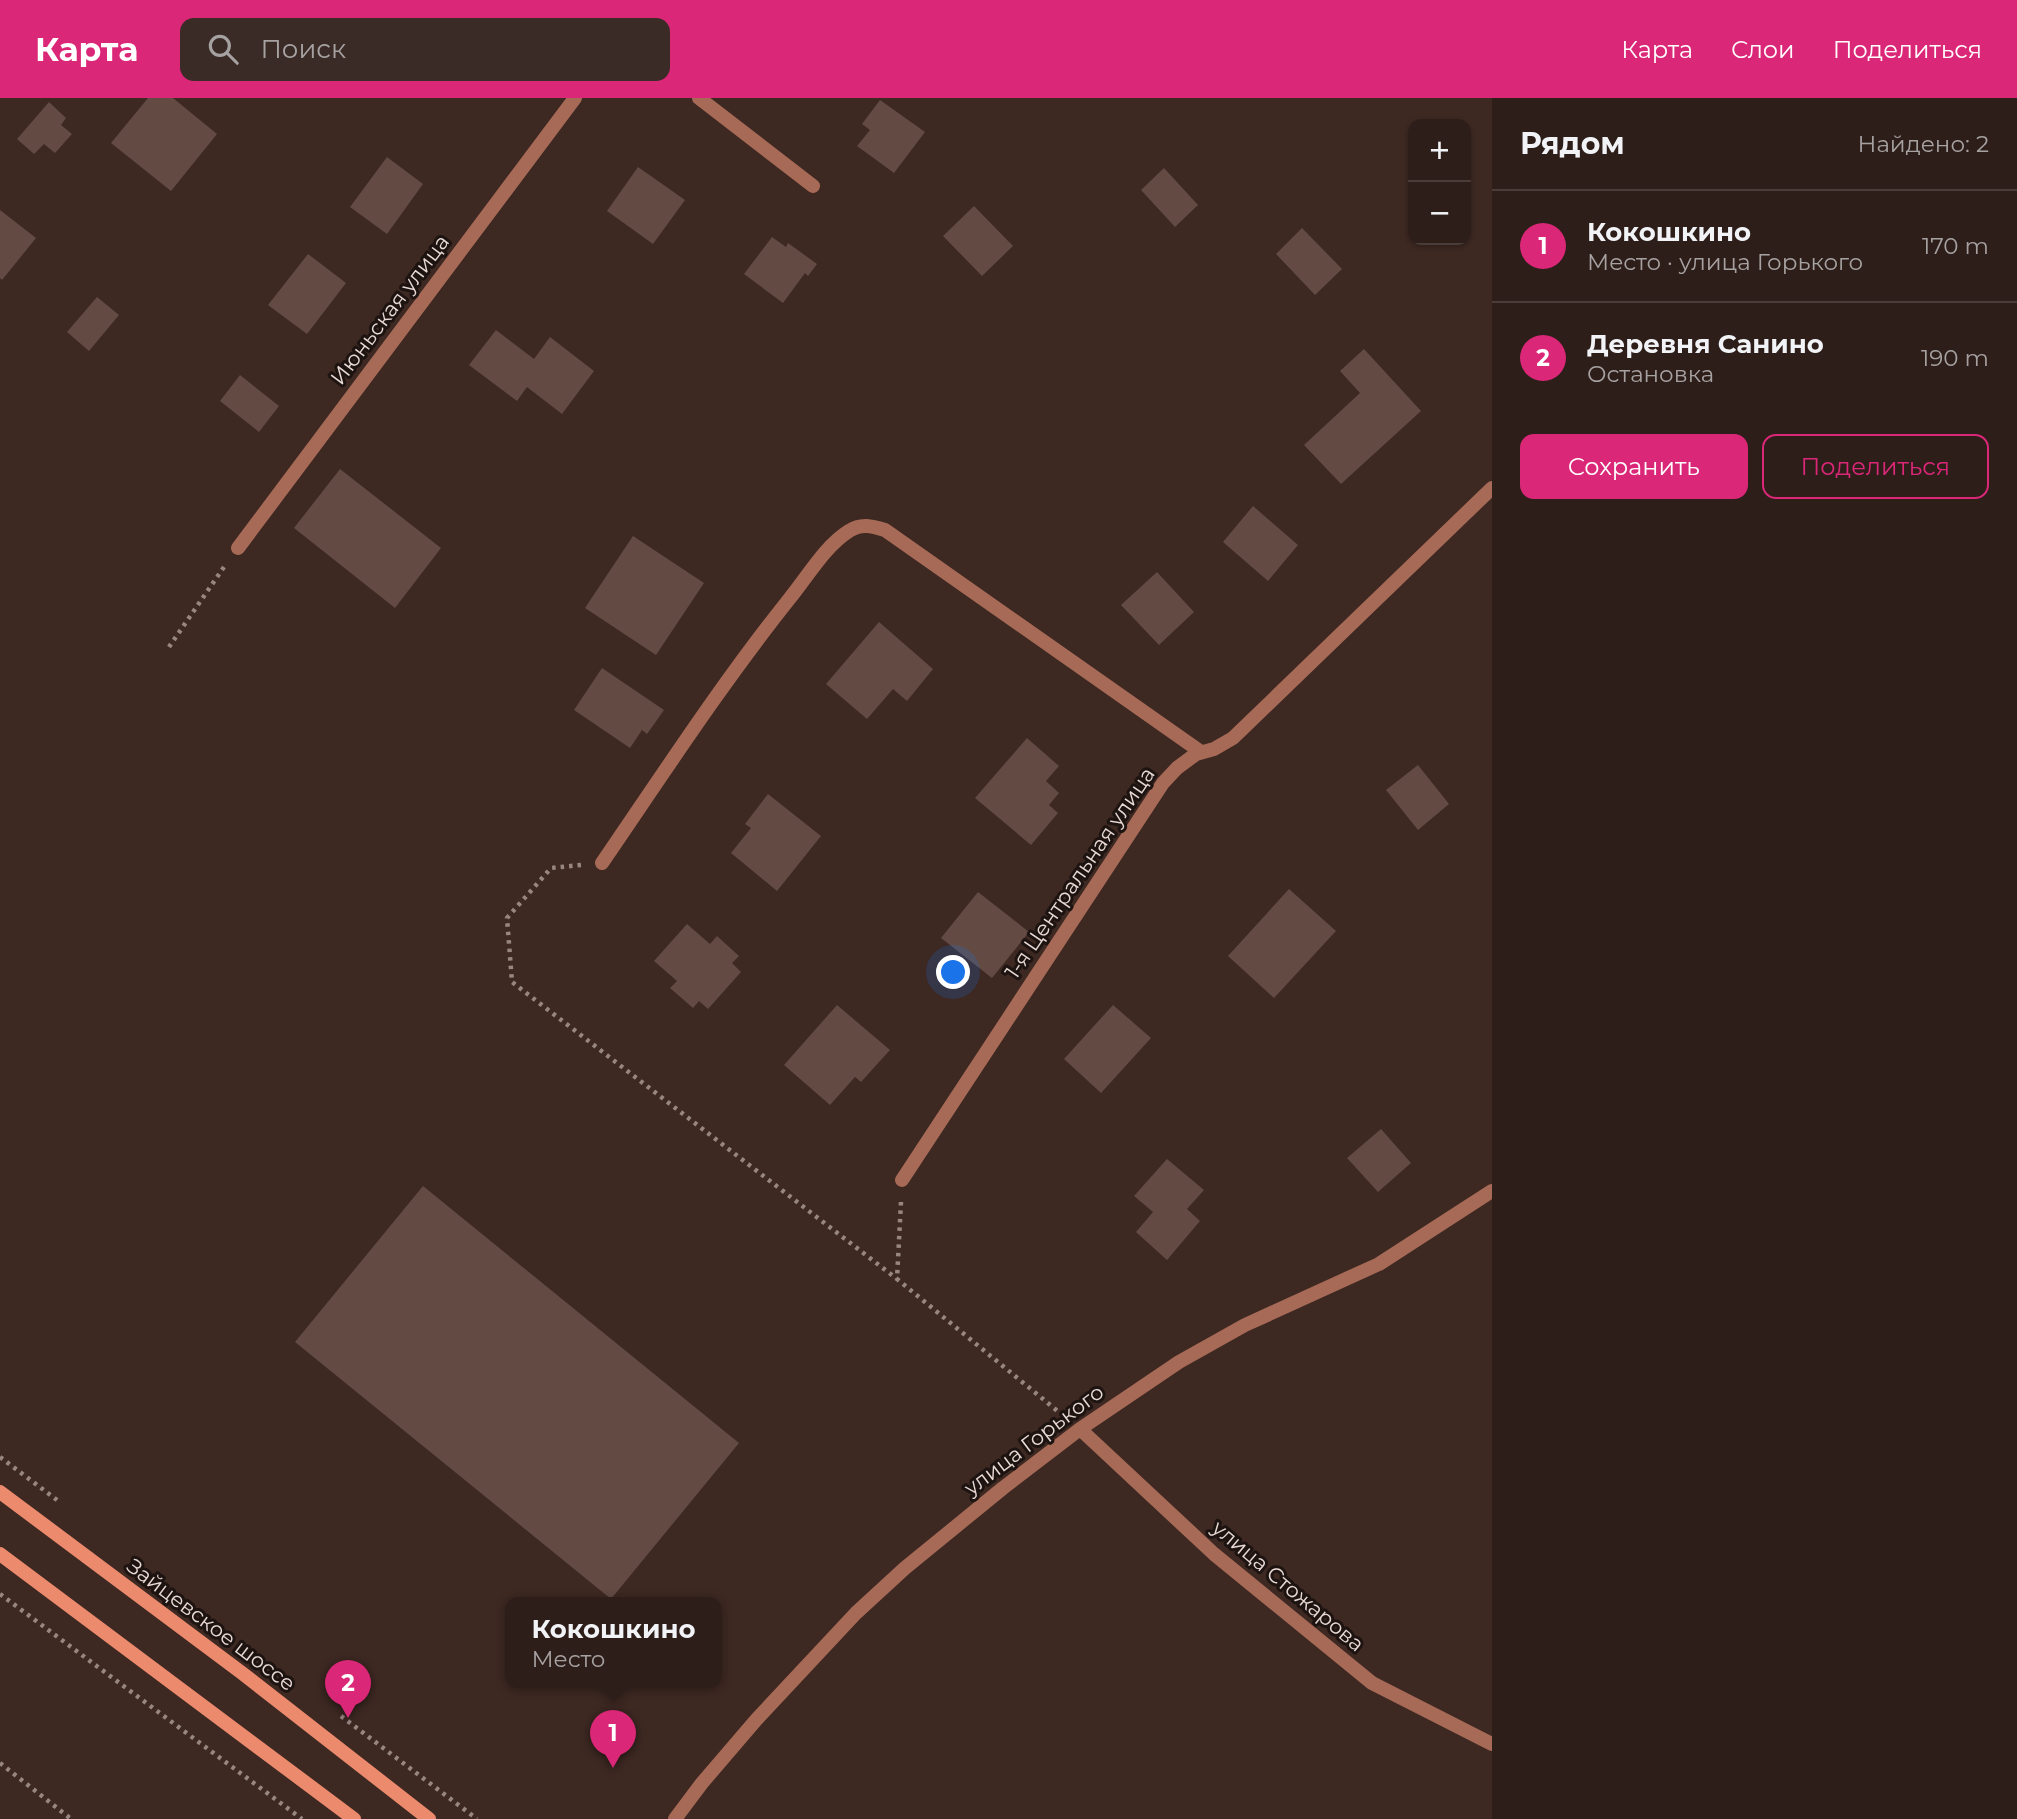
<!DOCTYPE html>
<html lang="ru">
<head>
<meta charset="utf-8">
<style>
	body { margin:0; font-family:Montserrat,sans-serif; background:#3a2b27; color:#f1f3f6 }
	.controls { position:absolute; right:21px; top:21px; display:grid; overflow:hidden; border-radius:14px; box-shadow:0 2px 5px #0004 }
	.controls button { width:63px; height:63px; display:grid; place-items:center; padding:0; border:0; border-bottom:2px solid #493c39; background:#2e1e1a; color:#f1f3f6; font:35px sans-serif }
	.you { position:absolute; left:954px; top:875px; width:24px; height:24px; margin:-18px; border:5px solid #fff; border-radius:50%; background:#1a73e8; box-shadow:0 0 0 10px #1a73e833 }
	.badge { display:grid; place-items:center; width:46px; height:46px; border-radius:50%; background:#db2777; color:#fff; font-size:23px; font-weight:700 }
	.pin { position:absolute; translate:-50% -58px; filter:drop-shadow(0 2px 4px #0008) }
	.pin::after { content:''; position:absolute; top:37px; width:24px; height:21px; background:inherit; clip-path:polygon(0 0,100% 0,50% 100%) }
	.popup { position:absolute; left:505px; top:1499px; width:217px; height:91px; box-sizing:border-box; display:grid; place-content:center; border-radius:14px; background:#2e1e1a; filter:drop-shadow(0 2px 5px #0005); font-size:23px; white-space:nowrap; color:#a7a2a2 }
	.popup b { font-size:26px; color:#f1f3f6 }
	.popup::after { content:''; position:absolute; left:50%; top:100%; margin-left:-14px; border:14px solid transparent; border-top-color:#2e1e1a }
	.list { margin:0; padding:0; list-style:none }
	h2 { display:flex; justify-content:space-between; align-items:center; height:91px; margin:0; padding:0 28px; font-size:30px }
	h2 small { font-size:23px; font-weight:400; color:#a7a2a2 }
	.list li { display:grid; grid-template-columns:46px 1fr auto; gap:21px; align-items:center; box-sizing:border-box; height:112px; padding:0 28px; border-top:2px solid #493c39 }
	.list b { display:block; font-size:26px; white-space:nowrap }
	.list p { margin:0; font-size:23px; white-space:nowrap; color:#a7a2a2 }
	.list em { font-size:23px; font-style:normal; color:#a7a2a2 }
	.actions { display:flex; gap:14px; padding:21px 28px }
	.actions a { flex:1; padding:16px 0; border:2px solid #db2777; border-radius:14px; text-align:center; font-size:24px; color:#db2777 }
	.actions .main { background:#db2777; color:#fff }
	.icon { flex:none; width:38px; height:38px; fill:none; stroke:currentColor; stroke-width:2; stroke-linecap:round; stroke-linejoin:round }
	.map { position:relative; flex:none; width:1492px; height:1721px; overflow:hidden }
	header { display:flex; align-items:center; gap:42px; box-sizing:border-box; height:98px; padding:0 35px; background:#db2777; color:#fff }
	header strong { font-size:33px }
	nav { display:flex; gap:38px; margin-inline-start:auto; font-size:24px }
	.search { width:490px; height:63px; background:#3a2b27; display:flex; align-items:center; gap:18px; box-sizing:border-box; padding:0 24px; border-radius:14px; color:#a7a2a2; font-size:26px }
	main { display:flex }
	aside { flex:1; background:#2e1e1a }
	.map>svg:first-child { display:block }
	.building { fill:#634b44 }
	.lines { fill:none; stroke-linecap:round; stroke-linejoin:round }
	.path { stroke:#988681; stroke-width:4.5; stroke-dasharray:3.5 5; stroke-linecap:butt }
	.lane { stroke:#a76a57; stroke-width:14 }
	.street { stroke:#a76a57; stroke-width:14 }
	.secondary { stroke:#ec8a6d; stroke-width:14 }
	.labels { text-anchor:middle; stroke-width:6; stroke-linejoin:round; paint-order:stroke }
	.street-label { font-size:21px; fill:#e9dad6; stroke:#1d1411 }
</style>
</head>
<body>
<header>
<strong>Карта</strong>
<div class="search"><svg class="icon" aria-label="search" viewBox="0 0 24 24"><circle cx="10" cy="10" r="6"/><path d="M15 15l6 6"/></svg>Поиск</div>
<nav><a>Карта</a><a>Слои</a><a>Поделиться</a></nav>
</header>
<main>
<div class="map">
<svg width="1492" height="1721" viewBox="0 0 1492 1721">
	<rect width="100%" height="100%" fill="#3d2822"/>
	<!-- building -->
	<path class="building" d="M148 0H173L217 36 171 93 111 45Z
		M880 2 925 34 894 75 857 48 870 32 862 26Z
		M49 4 66 20 61 27 72 36 55 55 44 46 34 56 17 41Z
		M387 59 423 86 387 136 350 109Z
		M638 69 685 102 653 146 607 113Z
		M1164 70 1198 107 1175 129 1141 92Z
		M974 108 1013 148 982 178 943 138Z
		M0 112 36 140 2 182 0 180Z
		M1302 130 1342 171 1315 197 1276 156Z
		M772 139 786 149 788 145 817 166 808 178 805 175 783 205 744 176Z
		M308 156 346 185 307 236 268 207Z
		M97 199 119 217 89 253 67 234Z
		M496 232 534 261 550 239 594 273 562 316 527 289 517 303 469 267Z
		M1364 251 1421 313 1341 386 1304 347 1360 295 1340 273Z
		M240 277 279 308 259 334 220 303Z
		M340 371 441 450 395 510 294 430Z
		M1253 408 1298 447 1268 483 1223 444Z
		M633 438 704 485 656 557 585 510Z
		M1157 474 1194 514 1159 547 1121 507Z
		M879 524 933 571 907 603 893 591 867 621 826 586Z
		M602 570 664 612 647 636 642 632 630 650 574 612Z
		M1027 640 1059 668 1046 683 1059 695 1049 707 1058 715 1031 747 975 700Z
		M1418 667 1449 706 1418 732 1386 692Z
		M768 696 821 738 777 793 731 755 751 730 745 726Z
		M1289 791 1336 833 1274 900 1228 858Z
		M978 794 1029 834 992 880 941 840Z
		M687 826 710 846 717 838 739 858 732 865 741 874 708 911 699 903 693 910 670 890 677 883 654 863Z
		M837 907 890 952 861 984 855 979 830 1007 784 967Z
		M1113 907 1151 940 1101 995 1064 961Z
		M1381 1031 1411 1065 1378 1094 1347 1060Z
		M1167 1061 1204 1092 1187 1111 1200 1123 1167 1162 1136 1134 1153 1114 1134 1098Z
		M423 1088 739 1345 611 1501 295 1244Z"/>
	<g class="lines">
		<!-- path -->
		<path class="path" d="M169 549 224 469
			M581 767 551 770 507 820 512 884 897 1181
			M901 1104 897 1181 1060 1315
			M0 1359 61 1405
			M0 1496 302 1721
			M341 1618 477 1721
			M0 1665 71 1721"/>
		<!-- lane -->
		<path class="lane" d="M699 0 813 88
			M602 765C663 676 722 585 790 500 808 478 825 448 849 433 861 425 872 428 885 432L1201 654"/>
		<!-- street -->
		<path class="street" d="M238 450 575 0
			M902 1082 1163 685 1177 670 1196 656 1214 651 1233 640 1492 390
			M1080 1331 1214 1456 1372 1585 1492 1646
			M675 1721 702 1685 756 1622 856 1515 905 1470 1003 1390 1080 1331 1179 1264 1245 1227 1379 1166 1492 1093"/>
		<!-- secondary -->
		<path class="secondary" d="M0 1394 242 1575 429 1721
			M0 1456 354 1721"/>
	</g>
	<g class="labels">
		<!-- street labels -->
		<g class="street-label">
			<text transform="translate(390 212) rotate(-53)" y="7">Июньская улица</text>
			<text transform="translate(1080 775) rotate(-56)" y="7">1-я Центральная улица</text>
			<text transform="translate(1034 1342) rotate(-37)" y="7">улица Горького</text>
			<text transform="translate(1288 1488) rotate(40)" y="7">улица Стожарова</text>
			<text transform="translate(211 1527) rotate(37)" y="7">Зайцевское шоссе</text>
		</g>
	</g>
</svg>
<div class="controls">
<button>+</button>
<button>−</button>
</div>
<div class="you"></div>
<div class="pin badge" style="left:613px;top:1670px">1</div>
<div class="popup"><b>Кокошкино</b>Место</div>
<div class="pin badge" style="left:348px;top:1620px">2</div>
</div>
<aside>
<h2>Рядом<small>Найдено: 2</small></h2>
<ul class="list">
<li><span class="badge">1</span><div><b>Кокошкино</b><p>Место · улица Горького</p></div><em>170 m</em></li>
<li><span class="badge">2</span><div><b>Деревня Санино</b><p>Остановка</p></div><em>190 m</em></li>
</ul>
<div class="actions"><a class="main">Сохранить</a><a>Поделиться</a></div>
</aside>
</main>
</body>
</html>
